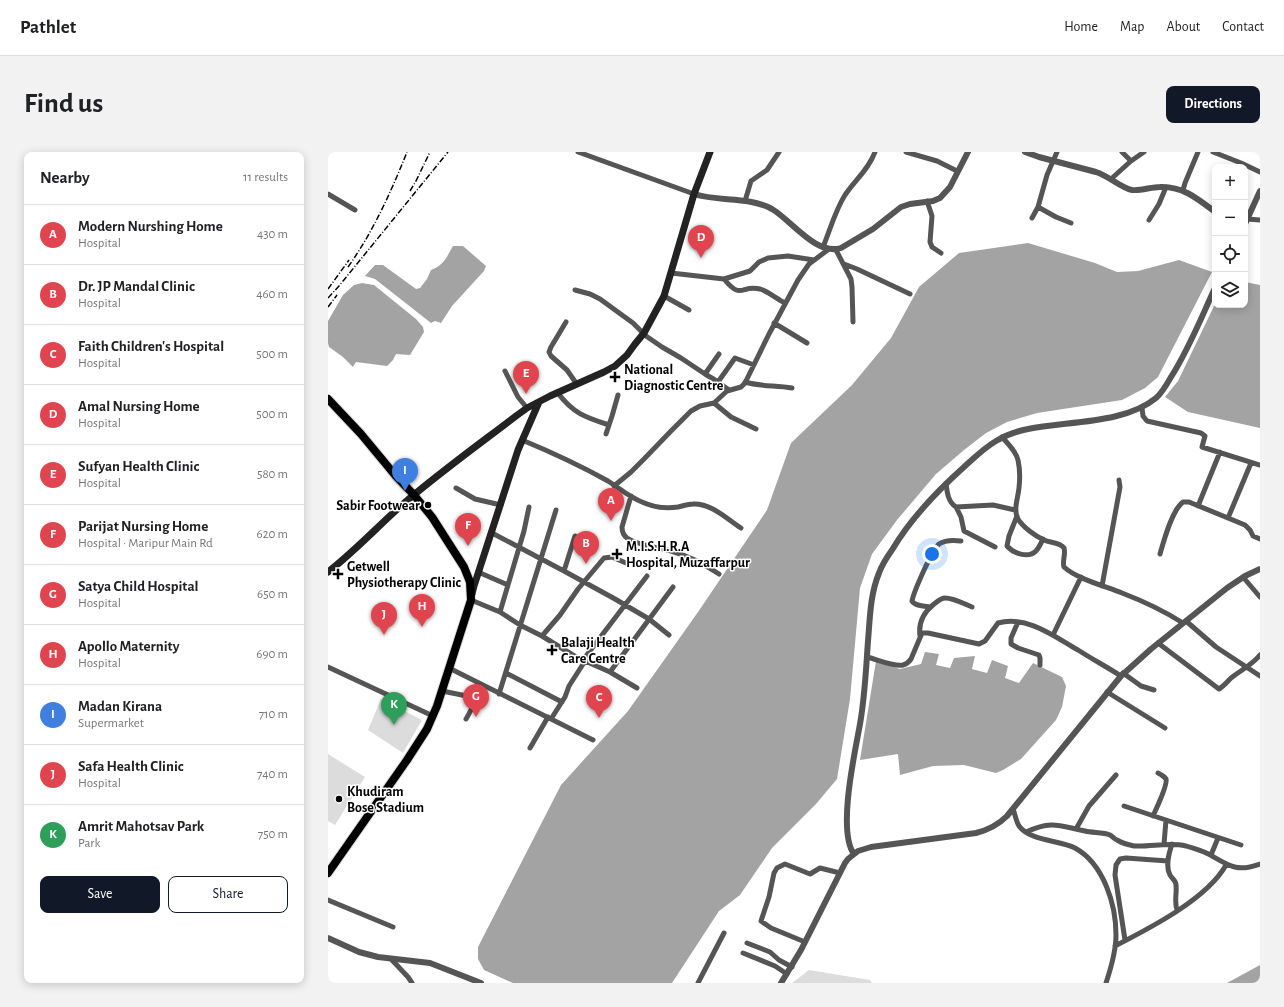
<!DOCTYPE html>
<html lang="en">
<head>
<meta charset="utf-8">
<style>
	body { margin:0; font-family:"Alegreya Sans",sans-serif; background:#f2f2f2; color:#202124 }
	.controls { position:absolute; right:12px; top:12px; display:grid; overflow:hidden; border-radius:8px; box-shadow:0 2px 10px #0003 }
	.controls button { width:36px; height:36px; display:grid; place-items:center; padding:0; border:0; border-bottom:1px solid #e0e0e0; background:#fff; color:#202124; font:20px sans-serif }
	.you { position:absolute; left:604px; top:402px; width:14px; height:14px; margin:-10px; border:3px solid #fff; border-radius:50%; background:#1a73e8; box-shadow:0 0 0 6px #1a73e833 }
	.badge { display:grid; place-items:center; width:26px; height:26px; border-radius:50%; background:#111827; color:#fff; font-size:13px; font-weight:700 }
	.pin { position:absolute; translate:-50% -33px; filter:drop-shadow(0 1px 2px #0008) }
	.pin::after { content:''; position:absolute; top:21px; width:14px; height:12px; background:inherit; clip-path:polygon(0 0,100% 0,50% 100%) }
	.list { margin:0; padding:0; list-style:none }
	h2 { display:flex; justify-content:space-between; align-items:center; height:52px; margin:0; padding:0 16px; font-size:17px }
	h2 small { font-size:13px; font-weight:400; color:#757577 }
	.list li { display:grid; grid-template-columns:26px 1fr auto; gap:12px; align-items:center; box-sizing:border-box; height:60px; padding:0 16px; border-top:1px solid #e0e0e0 }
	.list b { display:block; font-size:15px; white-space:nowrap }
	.list p { margin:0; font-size:13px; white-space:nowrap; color:#757577 }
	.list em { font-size:13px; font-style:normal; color:#757577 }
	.actions { display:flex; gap:8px; padding:12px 16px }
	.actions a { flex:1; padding:9px 0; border:1px solid #111827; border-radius:8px; text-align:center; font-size:14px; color:#111827 }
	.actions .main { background:#111827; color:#fff }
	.icon { flex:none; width:22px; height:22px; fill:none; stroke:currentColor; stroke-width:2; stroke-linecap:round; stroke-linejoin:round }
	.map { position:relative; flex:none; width:932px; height:831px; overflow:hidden; border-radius:8px }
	header { display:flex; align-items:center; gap:24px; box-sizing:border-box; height:56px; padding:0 20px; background:#fff; border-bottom:1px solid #e0e0e0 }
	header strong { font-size:19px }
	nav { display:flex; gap:22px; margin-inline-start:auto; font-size:14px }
	.intro { display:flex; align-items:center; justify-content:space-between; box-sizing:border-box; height:96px; padding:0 24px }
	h1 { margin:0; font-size:28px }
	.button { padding:10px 18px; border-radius:8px; background:#111827; color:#fff; font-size:14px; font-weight:700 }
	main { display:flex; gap:24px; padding:0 24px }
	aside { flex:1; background:#fff; border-radius:8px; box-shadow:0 2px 10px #0003 }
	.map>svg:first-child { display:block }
	.green { fill:#dcdcdc }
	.water { fill:#a3a3a3 }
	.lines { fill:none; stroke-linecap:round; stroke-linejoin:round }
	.primary-casing { stroke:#dbdbdb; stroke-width:10 }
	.minor { stroke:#555; stroke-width:5 }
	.tertiary { stroke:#555; stroke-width:6 }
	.secondary { stroke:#222; stroke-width:7 }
	.primary { stroke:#000; stroke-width:8 }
	.rail { stroke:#000; stroke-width:1.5; stroke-dasharray:6 2 1 2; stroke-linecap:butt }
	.poi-dot { fill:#000; stroke:#fff; stroke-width:1.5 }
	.labels { text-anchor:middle; stroke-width:3; stroke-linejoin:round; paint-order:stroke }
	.poi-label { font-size:14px; font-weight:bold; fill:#000; stroke:#fff; text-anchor:start }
</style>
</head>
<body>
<header>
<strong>Pathlet</strong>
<nav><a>Home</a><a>Map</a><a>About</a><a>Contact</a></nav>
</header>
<div class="intro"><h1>Find us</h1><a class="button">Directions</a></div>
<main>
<aside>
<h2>Nearby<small>11 results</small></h2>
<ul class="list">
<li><span class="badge" style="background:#e0444e">A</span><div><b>Modern Nurshing Home</b><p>Hospital</p></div><em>430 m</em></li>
<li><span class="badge" style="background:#e0444e">B</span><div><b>Dr. JP Mandal Clinic</b><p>Hospital</p></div><em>460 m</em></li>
<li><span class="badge" style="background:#e0444e">C</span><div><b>Faith Children's Hospital</b><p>Hospital</p></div><em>500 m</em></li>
<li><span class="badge" style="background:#e0444e">D</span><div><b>Amal Nursing Home</b><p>Hospital</p></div><em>500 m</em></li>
<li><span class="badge" style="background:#e0444e">E</span><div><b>Sufyan Health Clinic</b><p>Hospital</p></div><em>580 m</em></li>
<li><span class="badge" style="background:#e0444e">F</span><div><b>Parijat Nursing Home</b><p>Hospital · Maripur Main Rd</p></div><em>620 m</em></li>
<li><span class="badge" style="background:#e0444e">G</span><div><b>Satya Child Hospital</b><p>Hospital</p></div><em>650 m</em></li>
<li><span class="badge" style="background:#e0444e">H</span><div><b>Apollo Maternity</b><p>Hospital</p></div><em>690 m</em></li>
<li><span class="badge" style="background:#3f7fe0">I</span><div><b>Madan Kirana</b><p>Supermarket</p></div><em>710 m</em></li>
<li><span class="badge" style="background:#e0444e">J</span><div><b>Safa Health Clinic</b><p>Hospital</p></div><em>740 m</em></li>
<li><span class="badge" style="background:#2e9e5b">K</span><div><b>Amrit Mahotsav Park</b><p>Park</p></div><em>750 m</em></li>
</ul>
<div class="actions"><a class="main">Save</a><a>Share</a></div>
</aside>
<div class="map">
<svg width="932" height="831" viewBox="0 0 932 831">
	<rect width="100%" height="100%" fill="#fff"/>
	<!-- green -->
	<path class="green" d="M53 547 94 568 75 601 40 578Z
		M0 602 37 625 7 673 0 669Z
		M481 818 542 828 544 831H464Z"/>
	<!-- water -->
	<path class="water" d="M700 91 767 111 789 120 810 119 851 108 884 120 830 225 817 236 794 248 709 261 679 270 658 281 636 298 608 322 569 368 544 402 532 436 522 547 509 627 488 652 444 696 412 743 391 759 344 831H185L156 818 150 807V795L233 633 300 559 370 460 439 358 463 291 524 233 563 186 591 135 631 101Z
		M125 94H135L158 114 156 119 124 154 113 171 107 169 103 171 47 127 37 124 47 113H55L88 137 92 136 99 127 103 118C116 113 118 106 125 94Z
		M917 130 932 133V276L860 260 837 245 850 229 887 152V153H917Z
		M34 131 46 133 88 167 95 175 96 180 82 203 68 202 65 208 59 214 28 210 25 215 15 205 1 195 0 191V169L15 143 26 133Z
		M597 500 611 502 608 513 622 516 626 506 647 504 644 517 659 521 664 508 680 514 677 526 691 531 705 511 734 525 738 534 734 555 728 568 693 607 675 618 668 621 636 613 605 614 572 623 570 602 532 608 548 509 572 517 593 512Z
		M932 813V831H899Z"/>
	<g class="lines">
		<defs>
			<path id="primary" d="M0 247 33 282 67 323 86 343 104 365 136 415 142 430 143 448 109 554 99 577 79 608 0 721"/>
		</defs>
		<!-- primary casing -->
		<use href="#primary" class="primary-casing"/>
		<!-- minor -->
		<path class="minor" d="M250 0 366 42
			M578 0 609 9 629 19
			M794 0 803 9
			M885 0 913 11 932 20
			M783 27 803 9 816 0
			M855 38 857 31 870 0
			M0 42 27 58
			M417 49 423 29 439 18 451 0
			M599 49 604 64 602 90 604 95 613 101
			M710 55 728 65 743 71
			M704 66 710 55 719 23 729 0
			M919 67 932 68
			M821 68 831 52 838 35
			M495 95C502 78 507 59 517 43 527 28 541 17 547 0
			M508 98 523 127 524 135 525 170
			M516 112 529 117 582 142
			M343 121 396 127 422 119 431 110 440 106 460 104 486 108
			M396 127C414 149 413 132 432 137 441 140 449 147 457 151
			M247 138 262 142 272 147 305 171 318 184 334 195 353 206 377 222 387 228 401 238
			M336 144 361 158
			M238 170 223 195 221 200 223 204 239 218 248 231
			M446 171 479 191
			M177 219 190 245 199 256
			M377 222 391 202
			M390 230 407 206 426 213
			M417 230C433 235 448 233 464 236
			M229 240C245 261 256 265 281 273
			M386 251 403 265 428 277
			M814 256 815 264 819 269 873 281 877 284 874 295 932 313
			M278 282 284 264 290 243
			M674 285C680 292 688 299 690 308 692 317 692 327 691 336 690 346 685 358 690 367 695 375 707 384 716 388 722 391 732 390 736 396 738 402 734 409 736 415 749 427 777 434 794 441 815 449 836 459 855 471
			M194 288C223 300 253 314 280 329 291 336 301 345 314 350 325 355 337 357 350 355 355 354 360 352 365 352 383 351 399 367 413 376
			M618 331C619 340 620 350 628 355L665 353 687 358
			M286 334 303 320 316 307 343 279 363 259 372 254 386 251 399 239 413 235 417 231 441 182 470 128 481 112 501 97
			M128 336 147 347 173 353
			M303 344 294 375C294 380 295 383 299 386 311 394 329 395 343 399 361 404 376 412 391 422
			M870 354 892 300
			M628 355 633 365 636 379 667 395
			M689 364 681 384 679 394C685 401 700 407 708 399 711 396 713 391 715 387
			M900 366 923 311
			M164 381 236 419 287 447 321 467 341 483
			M832 402C836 388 844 358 855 350H861L917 373 922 378 925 384 932 387
			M236 419 247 384
			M150 420 180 433
			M915 425 932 445
			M774 434 792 335 791 328
			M143 448 172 460 192 473 214 484 248 505 282 520 309 536
			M602 455C596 454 587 454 584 449 586 439 604 398 611 392 617 388 626 388 633 389
			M172 460 196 379 201 355
			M858 469 888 495 932 524
			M690 470 683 486V492L690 496 711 503 712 506V513
			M725 483 753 425
			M214 484 232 463 250 437 276 406 284 405 298 411
			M592 484C590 470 596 460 606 452 610 449 613 446 617 446 626 446 636 452 644 455
			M830 491 891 537C896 534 899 530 903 526 913 518 924 513 932 503
			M539 505C548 507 566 515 575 513 579 512 581 510 583 507L594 481H600L651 492 657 489 670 471C699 463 727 485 750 498 764 507 779 515 793 524
			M255 508 319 424
			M0 515 105 564
			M121 516 265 588
			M282 520 345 435
			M178 521 234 550
			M795 521 813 534 826 538
			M114 539 134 543 144 546C147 553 142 560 138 567
			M779 540 837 576
			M171 542 228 358
			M223 567 237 545 241 534 257 509
			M202 596 220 565
			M796 654 913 693
			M685 657C687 662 688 669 691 674 702 689 731 688 747 696 776 712 788 753 788 783 788 799 783 816 778 831
			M825 664C828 657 840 633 838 627 836 624 832 622 830 621
			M748 677 761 654 788 623
			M698 680C725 668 731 674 757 679 765 681 775 680 782 683 784 684 786 687 789 688 794 691 801 693 806 694 824 695 840 690 858 694 867 697 876 699 884 704 903 715 910 720 932 712
			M836 692 838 668
			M844 692C841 701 837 714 842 723 844 727 848 728 848 733 849 742 846 749 849 758
			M883 703 890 686
			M0 748 65 775
			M797 788 787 723 788 713 792 707 798 706 840 709
			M477 790 443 776 433 769 441 745 446 721 449 716 457 712 482 722 492 716 512 721
			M419 791 442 800 451 808 464 815
			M787 794C822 776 879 747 898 713
			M415 801 447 814 459 822
			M63 807 80 825 84 831
			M370 831 396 781"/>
		<!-- tertiary -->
		<path class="tertiary" d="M697 0 711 5 768 20C781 24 793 36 804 38 813 39 823 35 832 35 855 34 870 47 887 60
			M366 42C391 50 420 44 444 57 463 68 488 104 513 96L545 77 573 55 582 52 605 49 612 46 622 35 640 0
			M917 72 932 39
			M526 702C509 679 527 600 532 572 537 544 538 516 540 489 542 466 542 443 551 421 554 413 559 405 564 398 583 366 608 340 636 315 646 306 656 296 668 289 678 283 689 279 700 277 738 269 797 272 828 246 834 241 839 232 843 225 861 197 873 166 887 136
			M0 786 31 800 50 805 102 811 153 831
			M453 831 473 798 517 711 520 707 530 699 543 695 648 681C660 678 670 673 679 664L793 524 823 497 899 436 917 424 932 417"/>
		<!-- secondary -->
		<path class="secondary" d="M0 420C27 399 49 375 75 352 111 321 150 293 188 264L199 256 222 244 276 220 287 214 299 203 307 192 316 181 336 144 366 42 382 0
			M144 442 146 434 190 298 211 250"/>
		<!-- primary -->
		<use href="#primary" class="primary"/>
		<!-- rail -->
		<path class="rail" d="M82 39 88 29 102 0
			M20 115C45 80 63 40 79 0
			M0 137 21 108
			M0 146 11 134 120 0
			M0 155 9 143"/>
	</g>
	<!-- markers -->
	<g class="poi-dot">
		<path d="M285 219h4v4h4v4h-4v4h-4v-4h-4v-4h4z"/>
		<circle cx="100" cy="353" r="4"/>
		<path d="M287 396h4v4h4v4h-4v4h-4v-4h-4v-4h4z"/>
		<path d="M8 416h4v4h4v4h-4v4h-4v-4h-4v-4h4z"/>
		<path d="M222 492h4v4h4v4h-4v4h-4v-4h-4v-4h4z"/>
		<circle cx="11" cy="647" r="4"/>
	</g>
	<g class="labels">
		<!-- poi labels -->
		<g class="poi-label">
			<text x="296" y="222">National<tspan x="296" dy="16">Diagnostic Centre</tspan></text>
			<text x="92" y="358" text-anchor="end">Sabir Footwear</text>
			<text x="298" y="399">M.I.S.H.R.A<tspan x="298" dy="16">Hospital, Muzaffarpur</tspan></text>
			<text x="19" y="419">Getwell<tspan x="19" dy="16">Physiotherapy Clinic</tspan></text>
			<text x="233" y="495">Balaji Health<tspan x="233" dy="16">Care Centre</tspan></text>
			<text x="19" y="644">Khudiram<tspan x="19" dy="16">Bose Stadium</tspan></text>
		</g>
	</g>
</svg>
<div class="controls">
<button>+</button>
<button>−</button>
<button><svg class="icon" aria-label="locate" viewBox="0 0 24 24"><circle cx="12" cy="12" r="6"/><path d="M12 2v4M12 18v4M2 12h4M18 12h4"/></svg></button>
<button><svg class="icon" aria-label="layers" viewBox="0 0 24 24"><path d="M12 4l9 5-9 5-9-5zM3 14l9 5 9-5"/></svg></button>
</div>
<div class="you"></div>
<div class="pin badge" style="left:283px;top:369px;background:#e0444e">A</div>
<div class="pin badge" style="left:258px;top:412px;background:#e0444e">B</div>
<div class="pin badge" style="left:271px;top:566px;background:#e0444e">C</div>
<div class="pin badge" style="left:373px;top:106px;background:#e0444e">D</div>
<div class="pin badge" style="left:198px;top:242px;background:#e0444e">E</div>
<div class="pin badge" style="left:140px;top:394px;background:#e0444e">F</div>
<div class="pin badge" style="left:148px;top:565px;background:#e0444e">G</div>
<div class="pin badge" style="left:94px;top:475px;background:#e0444e">H</div>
<div class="pin badge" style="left:77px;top:339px;background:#3f7fe0">I</div>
<div class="pin badge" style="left:56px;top:483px;background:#e0444e">J</div>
<div class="pin badge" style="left:66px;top:573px;background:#2e9e5b">K</div>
</div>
</main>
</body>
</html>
